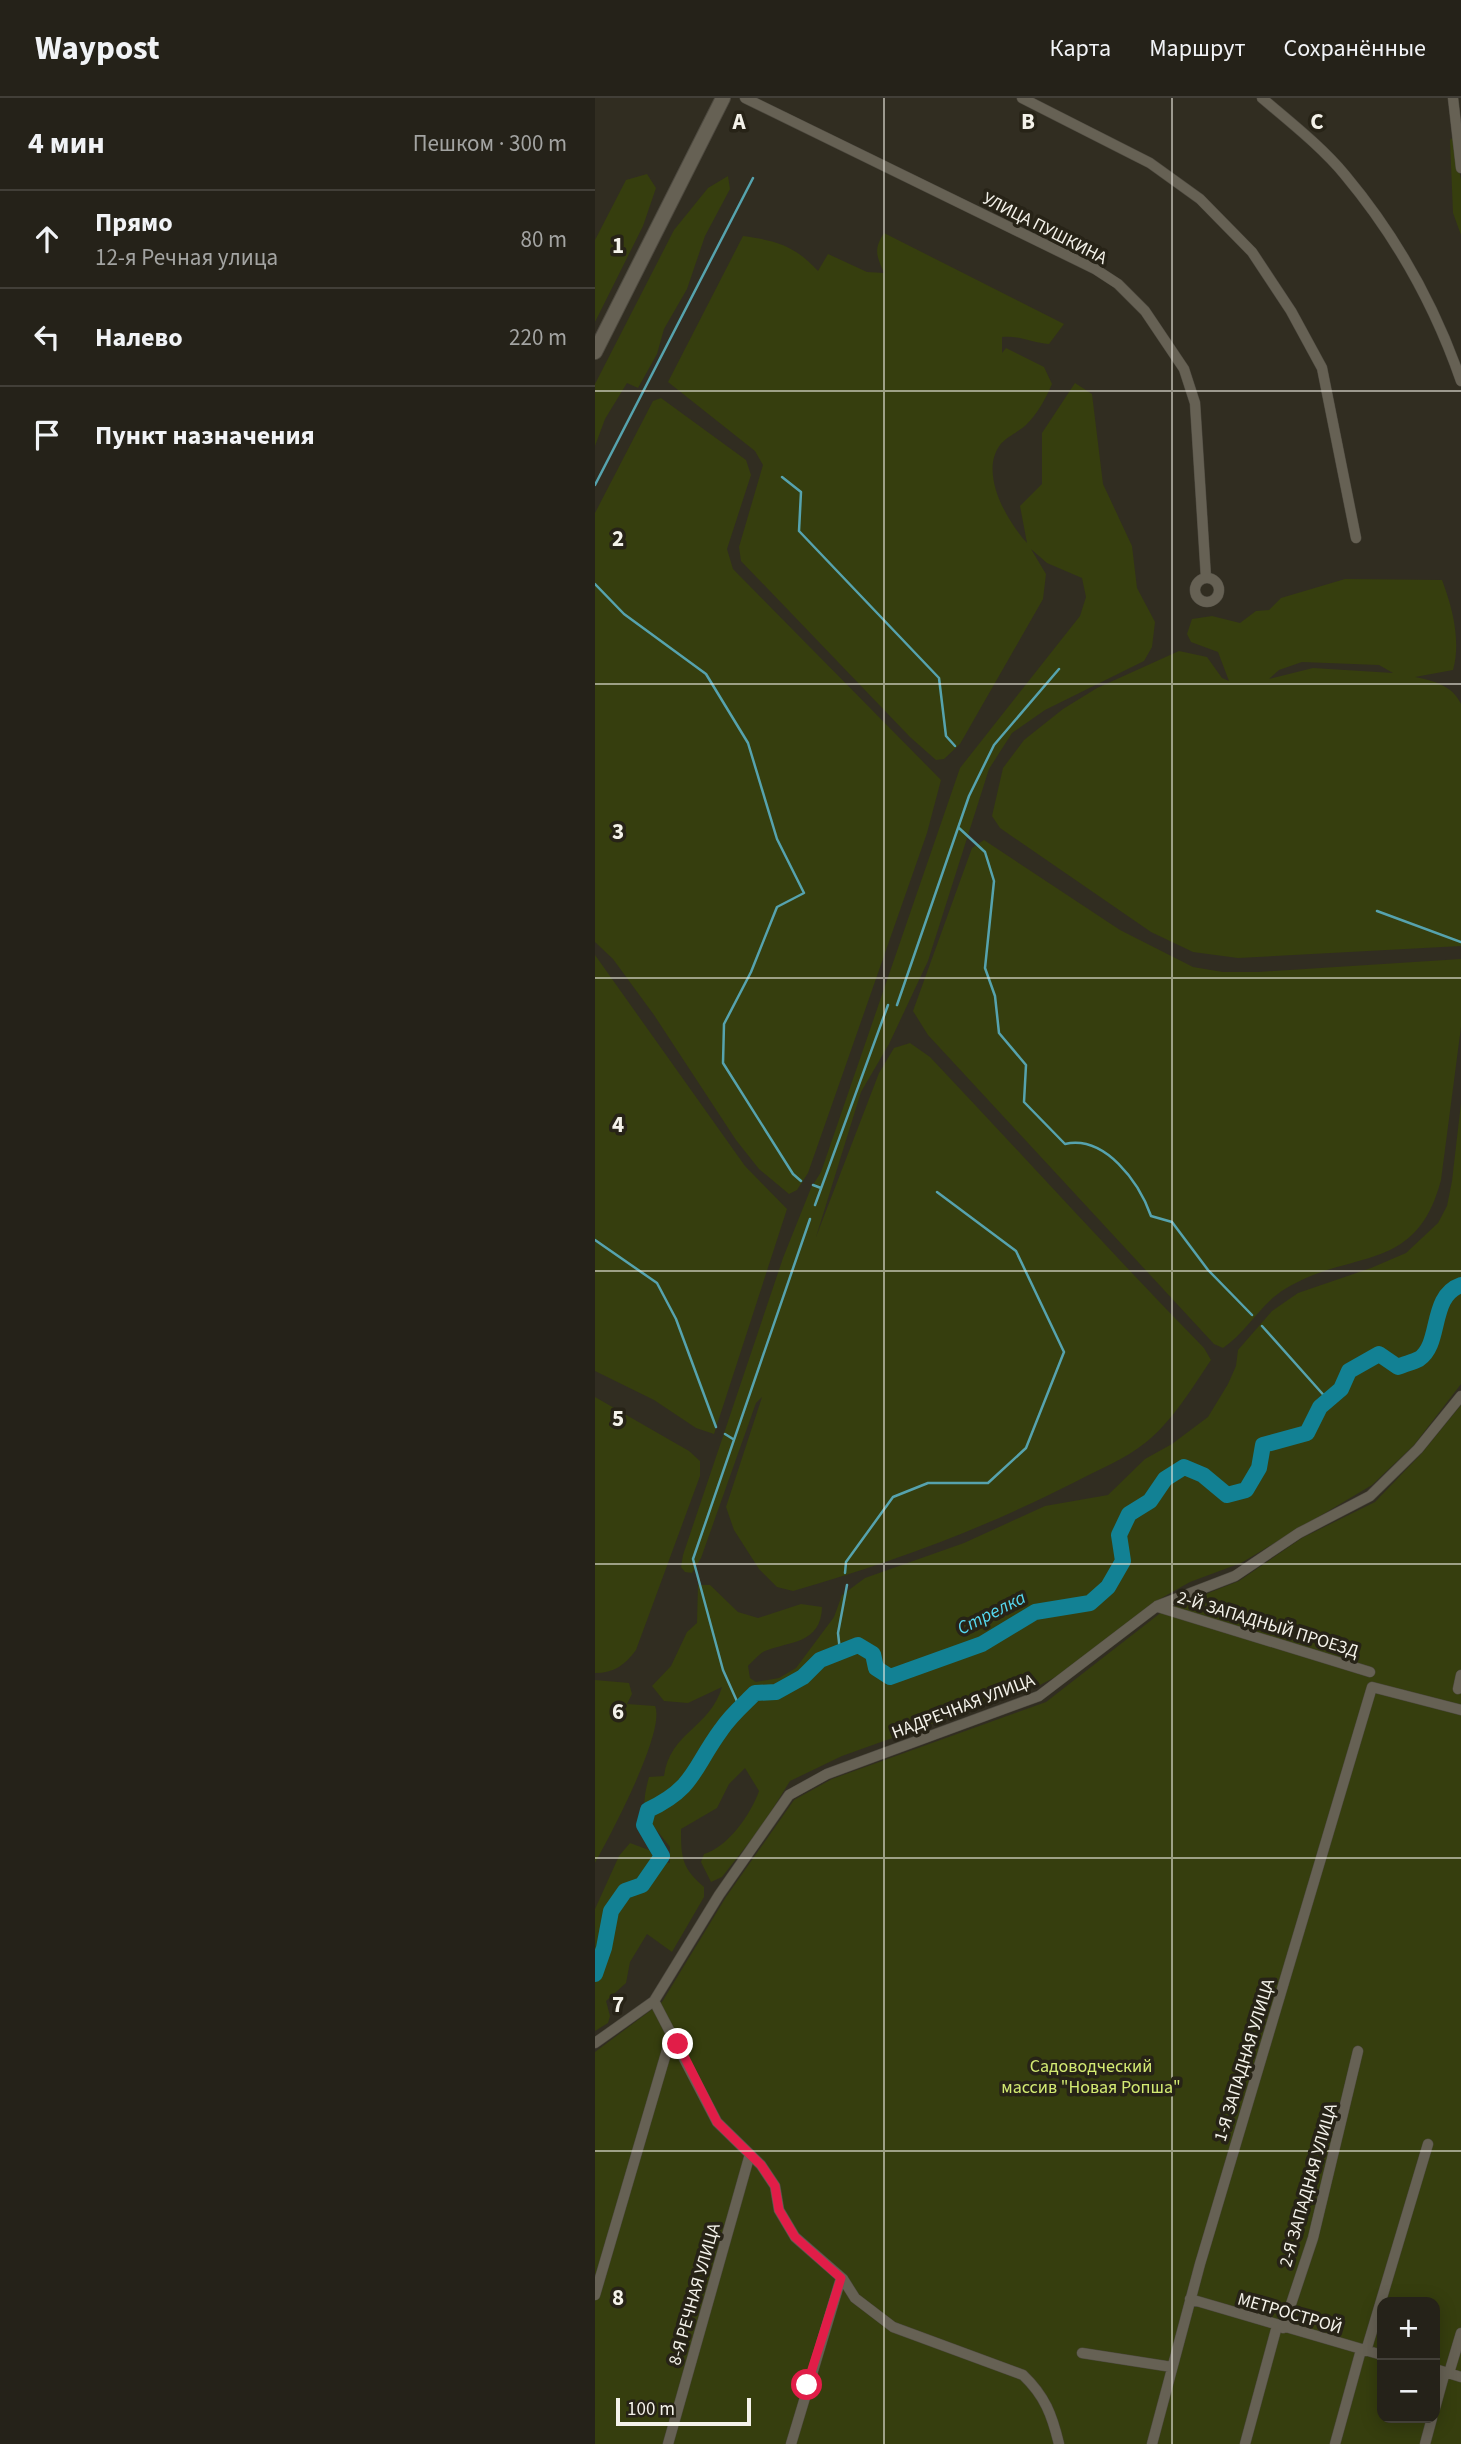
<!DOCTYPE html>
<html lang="ru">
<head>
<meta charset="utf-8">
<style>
	body { margin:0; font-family:"Source Sans 3",sans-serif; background:#312f26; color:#f1f3f6 }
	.controls { position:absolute; right:21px; bottom:21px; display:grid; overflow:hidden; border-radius:14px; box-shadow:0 4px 18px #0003 }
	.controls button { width:63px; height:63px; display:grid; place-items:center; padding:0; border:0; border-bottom:2px solid #423f38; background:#252219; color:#f1f3f6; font:35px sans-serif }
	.scale { position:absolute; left:21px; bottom:18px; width:135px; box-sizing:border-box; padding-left:7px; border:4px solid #f4f2ea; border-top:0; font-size:19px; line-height:24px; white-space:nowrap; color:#f4f2ea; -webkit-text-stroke:5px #272317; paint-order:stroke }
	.stop { position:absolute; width:21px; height:21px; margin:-16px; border:5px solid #e11d48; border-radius:50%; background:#fff }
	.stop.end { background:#e11d48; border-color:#fff; box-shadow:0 2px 7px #0008 }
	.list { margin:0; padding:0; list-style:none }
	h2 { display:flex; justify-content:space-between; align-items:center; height:91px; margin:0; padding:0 28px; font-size:30px }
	h2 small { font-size:23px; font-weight:400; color:#a3a4a2 }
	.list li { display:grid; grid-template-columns:46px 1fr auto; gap:21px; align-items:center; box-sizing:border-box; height:98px; padding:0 28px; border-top:2px solid #423f38 }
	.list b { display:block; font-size:26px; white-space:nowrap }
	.list p { margin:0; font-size:23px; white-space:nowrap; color:#a3a4a2 }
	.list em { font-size:23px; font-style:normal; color:#a3a4a2 }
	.icon { flex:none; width:38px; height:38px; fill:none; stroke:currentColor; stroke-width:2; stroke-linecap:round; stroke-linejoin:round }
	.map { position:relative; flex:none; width:866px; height:2346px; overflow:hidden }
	header { display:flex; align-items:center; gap:42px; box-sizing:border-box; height:98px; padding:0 35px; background:#252219; border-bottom:2px solid #423f38 }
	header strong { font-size:33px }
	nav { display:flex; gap:38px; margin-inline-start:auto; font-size:24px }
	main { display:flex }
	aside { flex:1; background:#252219 }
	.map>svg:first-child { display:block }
	.green { fill:#363e0e; fill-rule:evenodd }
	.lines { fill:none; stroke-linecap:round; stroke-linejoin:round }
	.stream { stroke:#56a3ae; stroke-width:2.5 }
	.river { stroke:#128194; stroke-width:16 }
	.minor-casing { stroke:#4e4a40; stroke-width:11 }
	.secondary-casing { stroke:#4e4a40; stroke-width:16 }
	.minor { stroke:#666154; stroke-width:10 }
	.secondary { stroke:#666154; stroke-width:14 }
	.route { stroke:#e11d48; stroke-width:9 }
	.grid { fill:none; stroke:#f4f2ea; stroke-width:2; stroke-opacity:0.55 }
	.labels { text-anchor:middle; stroke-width:7; stroke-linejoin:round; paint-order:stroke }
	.street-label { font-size:18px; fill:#f4f2ea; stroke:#272317 }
	.park-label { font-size:18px; fill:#d3ea73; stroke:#272317 }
	.water-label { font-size:19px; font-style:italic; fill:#56d8f1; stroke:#272317 }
	.grid-label { font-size:23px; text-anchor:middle; font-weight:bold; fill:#f4f2ea; stroke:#272317; stroke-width:7; stroke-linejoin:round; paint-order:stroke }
</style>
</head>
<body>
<header>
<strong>Waypost</strong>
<nav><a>Карта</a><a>Маршрут</a><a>Сохранённые</a></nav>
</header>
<main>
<aside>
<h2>4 мин<small>Пешком · 300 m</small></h2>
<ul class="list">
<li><svg class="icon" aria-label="ahead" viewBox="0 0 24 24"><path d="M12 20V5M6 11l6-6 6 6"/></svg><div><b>Прямо</b><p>12-я Речная улица</p></div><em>80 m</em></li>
<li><svg class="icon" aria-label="left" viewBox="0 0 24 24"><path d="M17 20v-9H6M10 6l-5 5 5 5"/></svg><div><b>Налево</b></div><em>220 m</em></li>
<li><svg class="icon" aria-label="arrive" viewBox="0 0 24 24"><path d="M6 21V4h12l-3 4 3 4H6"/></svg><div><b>Пункт назначения</b></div></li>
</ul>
</aside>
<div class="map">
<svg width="866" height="2346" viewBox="0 0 866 2346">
	<rect width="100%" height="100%" fill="#312d21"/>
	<!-- green -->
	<path class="green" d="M858 39 866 82V137L858 115 855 42Z
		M52 76 61 90 48 128 0 224V142L31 82Z
		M133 78 135 91 110 138 92 191 69 231 62 256 43 290 32 285 10 321 0 348V286L79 132 113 90Z
		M289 135 469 226 454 246C437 245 425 237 407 239V255L411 250 449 269 457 286C450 302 443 315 431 327 423 334 411 339 405 347 384 375 412 423 432 445L425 408 447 386V335L480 285 497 296 508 386 537 448 542 490 560 524 557 549 549 563 450 612 417 635 394 671 333 863 294 946 266 994 221 1139 284 975 299 950 315 945 335 959C427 1056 516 1155 609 1250L616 1262C597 1290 577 1324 550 1345 530 1361 503 1372 480 1384 390 1430 296 1465 198 1493L182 1489 164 1471 139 1432 131 1409 167 1299 161 1305 106 1460 97 1475 90 1474 86 1469 88 1457 188 1160 216 1090 226 1074 365 670 485 518 491 499 487 480 452 465 436 451 451 476 448 501 365 646 349 661 341 662 315 639 146 463 144 449 168 367 160 353 73 284 148 138C182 143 199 147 223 173L233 156 272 174 289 175C282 158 278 152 289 135Z
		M66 300 151 362 156 377 132 451 138 471 346 682 332 735 213 1075 202 1092 194 1096 164 1071 141 1042 59 917 18 861 0 844V415L58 303Z
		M750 481 847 482C858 511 866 544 858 572L820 579C839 583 857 587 866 606V848L643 860 598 854 556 834 405 730 397 718 408 670 429 642 468 611 502 590 584 553 612 559 627 580 634 583 623 554 596 544 592 536 597 521 617 518 645 525 661 513 674 512 686 500ZM707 564 784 567 798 575 718 570 674 581 684 572Z
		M389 742 525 832 598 869 628 874H663L866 861V929L846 1082C821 1177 757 1150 690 1191 665 1206 652 1234 628 1250L619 1246 333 937 318 913 377 750Z
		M0 857 150 1068 192 1111 119 1336 101 1330 59 1302 0 1273Z
		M866 1005V1286L819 1347 777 1387 646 1465 595 1484 563 1502 468 1575 445 1587 247 1658 195 1683 167 1728 127 1779 116 1784 106 1764 109 1756C133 1749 156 1716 164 1693L150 1670 134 1686 122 1710 86 1731C86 1760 87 1770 109 1789V1799L77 1854 52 1836 35 1864 31 1885 11 1903 15 1918 13 1925 0 1933V1811L24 1758 35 1745 54 1752 60 1762 75 1765V1749C53 1720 43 1719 54 1679L69 1678C75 1634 115 1630 127 1589L93 1605 69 1603 57 1588 76 1568 92 1534 102 1525 103 1487H115L143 1514 163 1520 206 1506 227 1509C226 1546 195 1543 170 1553 164 1556 158 1563 153 1568L155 1580 161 1584 184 1580 201 1570 239 1519 247 1497 270 1480 369 1445 450 1408 513 1397 550 1361 577 1346 613 1319 633 1286 641 1268 643 1252 677 1213 703 1195 776 1170 811 1155 843 1125 852 1108 857 1083Z
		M0 1299 94 1353 105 1363V1378L41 1552C30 1567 19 1575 0 1575Z
		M866 1307V2346H0V1954L67 1904 131 1799 199 1702 237 1681 451 1604 568 1513 644 1483 707 1440 780 1404 827 1355ZM787 2204H840V2320H787Z
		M0 1582 34 1585 37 1596 32 1606 60 1608C71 1633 15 1738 0 1765Z"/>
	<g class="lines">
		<!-- stream -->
		<path class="stream" d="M187 379 206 394 204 433 344 580 351 638 360 648
			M0 387 158 80
			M0 486 29 516 111 576 153 645 182 741 209 795 182 809 156 874 129 926 128 965 198 1076 206 1083
			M364 730 390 754 399 783 390 870 400 898 404 935 431 967 429 1004 470 1046C510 1037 544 1084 556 1118L577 1124 613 1172 657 1217
			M782 813 866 844
			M302 907 374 698 399 647 464 571
			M218 1087 226 1090
			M220 1107 293 907
			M0 1142 62 1185 81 1221 121 1329
			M667 1228 733 1302
			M130 1336 138 1341
			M250 1475 251 1464 298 1399 333 1385H393L431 1350 469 1254 421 1153 342 1094
			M245 1553 243 1535 252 1487
			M145 1610 128 1572 98 1461 215 1121"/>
		<!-- river -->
		<path class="river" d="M0 1876 9 1850 16 1813 30 1793 47 1787 67 1758 49 1727 53 1712C100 1690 98 1670 126 1632 135 1618 148 1607 160 1595L181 1594 208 1579 225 1562 263 1547 278 1556 281 1570 295 1579 387 1546 440 1514 495 1505 513 1489 528 1463 524 1437 534 1416 555 1403 570 1381 589 1369 608 1377 632 1397 651 1392 664 1370 668 1347 712 1335 725 1309 746 1291 754 1273 784 1256 803 1269C810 1266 818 1264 824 1261 847 1246 834 1198 866 1187"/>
		<defs>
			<path id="minor" d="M150 0 500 171 523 186 550 213 589 271 600 305 611 480
				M427 0 555 65 605 101 657 154 696 213 727 270 761 440
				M667 0C695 24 727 49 750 77 801 138 840 208 866 283
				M858 0 866 70
				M600 492a12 12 0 1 1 24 0a12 12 0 1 1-24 0Z
				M563 1509 775 1574
				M863 1591 866 1577
				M59 1903 122 2024 166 2067 180 2088 184 2112 200 2139 248 2181 260 2200 298 2229 428 2277C450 2298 457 2317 464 2346
				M0 1945 59 1903 124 1797 194 1697 232 1676 444 1598 562 1508 640 1478 704 1435 775 1398 823 1351 866 1298
				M0 2197 77 1935
				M595 2201 787 2257
				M688 2230 718 2140 763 1953
				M771 2253 833 2046
				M487 2255 577 2269
				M840 2271 866 2279
				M854 2275 866 2235
				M840 2310 850 2274
				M73 2346 155 2056
				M196 2346 246 2180
				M557 2346 605 2166 777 1589 866 1612
				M650 2346 682 2228
				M740 2346 766 2252
				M830 2346 837 2320"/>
			<path id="secondary" d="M0 254 128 0"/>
		</defs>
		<!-- minor casing -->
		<use href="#minor" class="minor-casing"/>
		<!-- secondary casing -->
		<use href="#secondary" class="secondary-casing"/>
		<!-- minor -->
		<use href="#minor" class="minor"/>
		<!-- secondary -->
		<use href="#secondary" class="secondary"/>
	</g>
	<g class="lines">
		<!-- route -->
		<path class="route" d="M83 1946 122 2024 166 2067 180 2088 184 2112 200 2139 246 2180 212 2287"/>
	</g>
	<!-- grid -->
	<path class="grid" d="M289 0V2346M577 0V2346M0 293H866M0 586H866M0 880H866M0 1173H866M0 1466H866M0 1760H866M0 2053H866"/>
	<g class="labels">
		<!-- street labels -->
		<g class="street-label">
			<text transform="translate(450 130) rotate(27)" y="6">УЛИЦА ПУШКИНА</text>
			<text transform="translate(673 1526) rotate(17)" y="6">2-Й ЗАПАДНЫЙ ПРОЕЗД</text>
			<text transform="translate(368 1608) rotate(-21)" y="6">НАДРЕЧНАЯ УЛИЦА</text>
			<text transform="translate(649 1962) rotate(-73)" y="6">1-Я ЗАПАДНАЯ УЛИЦА</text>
			<text transform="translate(713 2087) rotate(-74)" y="6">2-Я ЗАПАДНАЯ УЛИЦА</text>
			<text transform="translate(99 2196) rotate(-74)" y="6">8-Я РЕЧНАЯ УЛИЦА</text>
			<text transform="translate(695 2215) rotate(16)" y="6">МЕТРОСТРОЙ</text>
		</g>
		<!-- park labels -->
		<g class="park-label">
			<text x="496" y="1974">Садоводческий<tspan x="496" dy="21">массив "Новая Ропша"</tspan></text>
		</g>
		<!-- water labels -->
		<g class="water-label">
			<text transform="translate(396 1514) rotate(-27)" y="7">Стрелка</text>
		</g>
	</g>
	<g class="grid-label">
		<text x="144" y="31">A</text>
		<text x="433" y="31">B</text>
		<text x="722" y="31">C</text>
		<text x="23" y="155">1</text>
		<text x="23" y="448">2</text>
		<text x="23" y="741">3</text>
		<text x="23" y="1034">4</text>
		<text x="23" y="1328">5</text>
		<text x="23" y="1621">6</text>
		<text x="23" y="1914">7</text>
		<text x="23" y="2207">8</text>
	</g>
</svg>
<div class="controls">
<button>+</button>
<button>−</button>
</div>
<div class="scale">100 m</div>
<div class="stop" style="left:212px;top:2287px"></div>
<div class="stop end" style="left:83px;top:1946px"></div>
</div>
</main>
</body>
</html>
